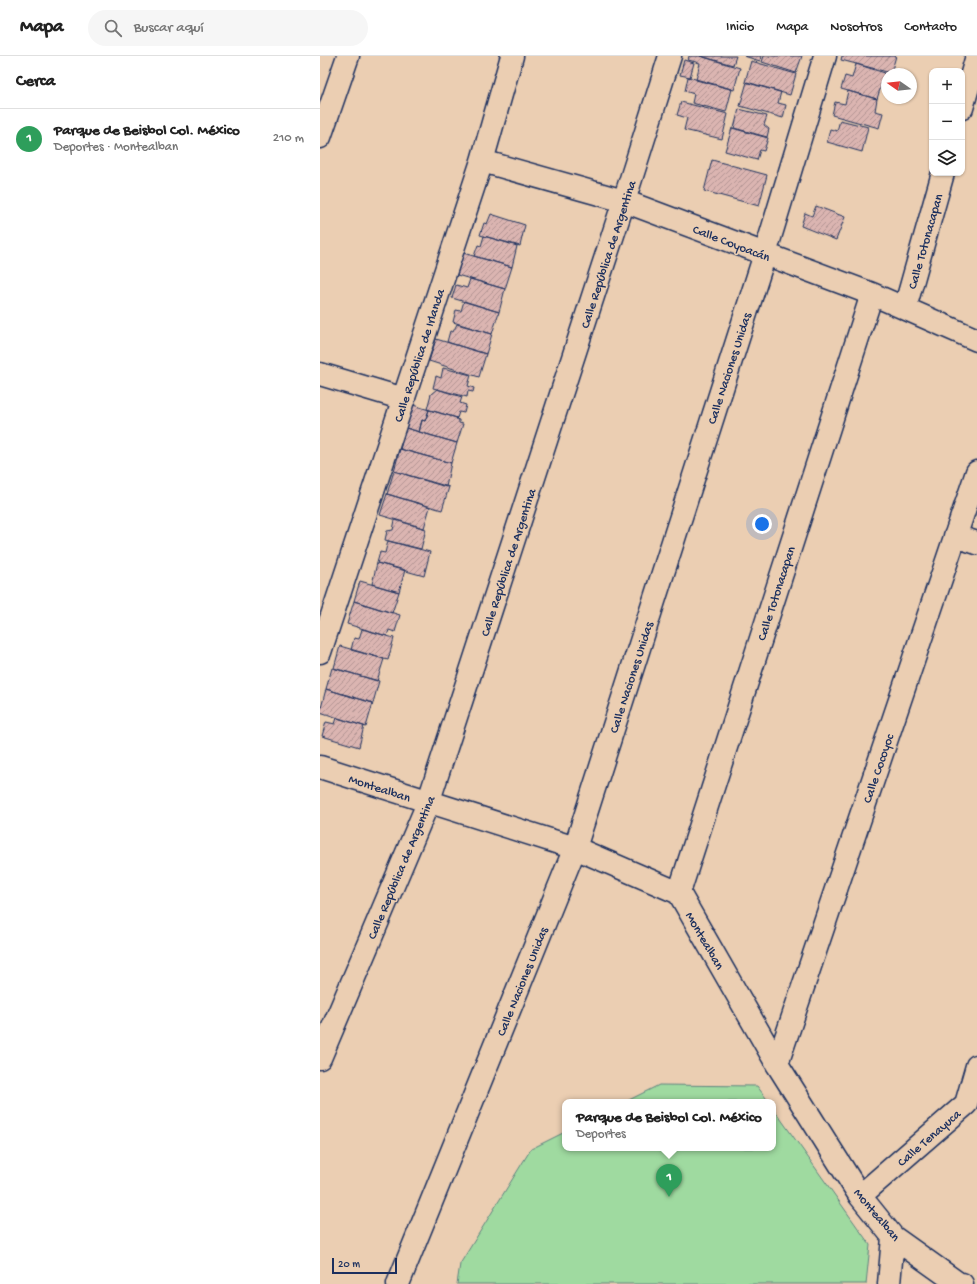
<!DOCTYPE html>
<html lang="es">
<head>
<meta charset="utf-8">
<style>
	body { margin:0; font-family:"Gochi Hand",sans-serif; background:#f6f6f6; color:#222 }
	.controls { position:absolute; right:12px; top:12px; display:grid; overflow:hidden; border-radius:8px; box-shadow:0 1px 3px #0004 }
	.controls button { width:36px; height:36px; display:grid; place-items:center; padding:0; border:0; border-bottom:1px solid #e0e0e0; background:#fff; color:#222; font:20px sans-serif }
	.compass { position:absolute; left:561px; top:12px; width:36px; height:36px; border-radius:50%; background:#fff; box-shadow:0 1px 3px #0004; rotate:284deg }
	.scale { position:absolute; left:12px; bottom:10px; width:65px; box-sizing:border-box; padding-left:4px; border:2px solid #1b2f5e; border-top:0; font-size:11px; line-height:14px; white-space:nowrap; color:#1b2f5e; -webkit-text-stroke:3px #ebceb2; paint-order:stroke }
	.you { position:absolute; left:442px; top:468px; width:14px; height:14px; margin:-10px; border:3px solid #fff; border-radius:50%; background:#1a73e8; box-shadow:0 0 0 6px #1a73e833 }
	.badge { display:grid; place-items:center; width:26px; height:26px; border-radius:50%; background:#111827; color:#fff; font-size:13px; font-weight:700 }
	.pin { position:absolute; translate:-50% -33px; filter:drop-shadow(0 1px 2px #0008) }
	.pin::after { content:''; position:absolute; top:21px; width:14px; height:12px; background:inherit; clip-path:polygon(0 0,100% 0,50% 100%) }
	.popup { position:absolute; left:242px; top:1043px; width:214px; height:52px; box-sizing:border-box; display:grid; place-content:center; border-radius:8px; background:#fff; filter:drop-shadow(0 1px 3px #0005); font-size:13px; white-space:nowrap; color:#767676 }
	.popup b { font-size:15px; color:#222 }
	.popup::after { content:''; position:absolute; left:50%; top:100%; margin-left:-8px; border:8px solid transparent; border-top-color:#fff }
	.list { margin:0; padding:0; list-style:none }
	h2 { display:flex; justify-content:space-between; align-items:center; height:52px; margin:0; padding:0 16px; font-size:17px }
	h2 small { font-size:13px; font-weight:400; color:#767676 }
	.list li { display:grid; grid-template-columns:26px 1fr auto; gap:12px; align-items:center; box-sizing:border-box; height:60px; padding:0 16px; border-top:1px solid #e0e0e0 }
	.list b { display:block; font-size:15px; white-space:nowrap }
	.list p { margin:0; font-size:13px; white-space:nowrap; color:#767676 }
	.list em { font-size:13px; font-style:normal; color:#767676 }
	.icon { flex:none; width:22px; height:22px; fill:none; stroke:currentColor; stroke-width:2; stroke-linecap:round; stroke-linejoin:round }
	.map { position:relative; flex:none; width:657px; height:1228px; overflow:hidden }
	header { display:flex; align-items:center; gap:24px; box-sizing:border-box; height:56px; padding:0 20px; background:#fff; border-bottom:1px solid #e0e0e0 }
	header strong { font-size:19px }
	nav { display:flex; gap:22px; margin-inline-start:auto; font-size:14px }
	.search { width:280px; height:36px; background:#f6f6f6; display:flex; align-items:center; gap:10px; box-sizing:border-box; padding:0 14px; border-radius:22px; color:#767676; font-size:15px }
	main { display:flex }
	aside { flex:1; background:#fff }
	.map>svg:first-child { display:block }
	.pitch { fill:#9fdaa0; stroke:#5d847f }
	.building { fill:url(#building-hatch); stroke:#1b2f5e }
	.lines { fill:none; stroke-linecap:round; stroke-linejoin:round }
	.minor-casing { stroke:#1b2f5e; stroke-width:25 }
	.minor { stroke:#ebceb2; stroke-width:22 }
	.labels { text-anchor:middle; stroke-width:3; stroke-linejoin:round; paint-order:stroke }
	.street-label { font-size:13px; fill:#1b2f5e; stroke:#ebceb2 }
</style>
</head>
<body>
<header>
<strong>Mapa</strong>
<div class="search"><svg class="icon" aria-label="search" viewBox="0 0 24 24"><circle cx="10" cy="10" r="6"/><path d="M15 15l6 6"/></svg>Buscar aquí</div>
<nav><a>Inicio</a><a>Mapa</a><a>Nosotros</a><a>Contacto</a></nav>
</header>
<main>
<aside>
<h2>Cerca<small></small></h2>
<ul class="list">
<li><span class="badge" style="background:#2e9e5b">1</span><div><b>Parque de Beisbol Col. México</b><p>Deportes · Montealban</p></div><em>210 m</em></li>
</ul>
</aside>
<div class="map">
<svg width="657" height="1228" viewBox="0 0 657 1228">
	<defs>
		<pattern id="building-hatch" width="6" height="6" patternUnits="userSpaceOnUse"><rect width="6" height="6" fill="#dbb5b1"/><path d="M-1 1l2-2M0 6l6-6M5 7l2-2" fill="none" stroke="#b19493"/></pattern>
	</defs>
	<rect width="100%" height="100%" fill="#ebceb2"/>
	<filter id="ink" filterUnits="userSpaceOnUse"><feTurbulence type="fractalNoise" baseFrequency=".025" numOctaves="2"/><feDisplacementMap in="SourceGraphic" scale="8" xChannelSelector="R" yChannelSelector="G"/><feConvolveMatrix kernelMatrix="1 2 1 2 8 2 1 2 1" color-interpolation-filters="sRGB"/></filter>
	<g filter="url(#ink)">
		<!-- pitch -->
		<path class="pitch" d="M339 1029 437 1030 449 1046H305Z
			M453 1052 550 1189 546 1228H137L140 1208 211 1093 245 1076V1092H453Z"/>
		<!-- building -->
		<path class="building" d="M369 0H380L420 12 414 34 376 24 380 7 368 4Z
			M380 0H416L413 9Z
			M424 0H441L440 5Z
			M444 0H482L476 17 442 6Z
			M522 0H576L571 17 521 4Z
			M364 4 374 7 370 21 360 19Z
			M431 5 476 18 470 39 425 26Z
			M536 8 565 17 557 43 521 33 525 20 532 22Z
			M368 21 412 33 406 56 372 47 374 38 365 35Z
			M427 26 461 36 458 47 466 49 463 62 420 50Z
			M528 35 557 43 555 55 563 57 559 72 512 59 515 46 525 48Z
			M361 46 408 58 402 83 364 74 367 62 357 59Z
			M419 53 447 60 444 69 449 73 447 81 414 72Z
			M520 64 548 71 542 96 507 86 510 73 517 75Z
			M412 72 448 82 444 95 440 94 437 104 405 95Z
			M392 104 447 119 439 150 384 135Z
			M496 150 525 161 516 184 481 170 485 157 492 160Z
			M171 158 205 169 200 190 160 179 164 167 167 168Z
			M164 180 197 190 192 211 154 200 158 189 161 190Z
			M143 197 192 211 185 233 137 219Z
			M150 223 185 233 179 256 132 242 136 229 147 232Z
			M144 245 179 256 172 278 133 266 136 254 141 255Z
			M137 268 172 278 166 298 127 286 130 275 133 276Z
			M116 283 166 298 159 321 109 305Z
			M123 312 151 319 148 330 154 332 153 336 148 335 147 341 113 332 116 320 121 322Z
			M117 333 142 341 140 347 146 349 144 357 139 356 137 362 107 353 111 338Z
			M93 349 109 354 105 365 102 364 99 376 86 372Z
			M109 354 137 362 136 363 139 364V367L143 368 137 387 99 376 102 364 105 365Z
			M86 372 137 387 131 407 80 393Z
			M80 393 131 407 126 431 74 415Z
			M74 415 129 431 122 454 67 438Z
			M67 438 110 451 104 472 60 459Z
			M75 464 106 473 101 493 65 484 67 475 73 474Z
			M68 485 110 496 104 520 57 507 60 496 65 497Z
			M57 507 85 514 79 536 52 528Z
			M40 525 79 536 72 557 34 545Z
			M34 545 80 559 75 576 69 574 67 580 27 568Z
			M42 573 74 582 68 604 31 594 34 582 39 583Z
			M20 590 64 603 57 625 14 612Z
			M12 612 59 625 53 647 6 633Z
			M6 633 53 647 46 671 0 656Z
			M17 662 44 670 39 691 2 680 6 666 15 668Z"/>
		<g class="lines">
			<defs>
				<path id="minor" d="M642 52 657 0
					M0 81 28 0
					M162 105 304 145 552 238 657 284
					M585 252 623 117
					M0 318 84 343
					M635 480 657 487
					M0 596 162 105 192 0
					M0 711 255 792 359 837 457 1008 540 1140 573 1181 639 1228H642
					M359 837 552 238
					M0 1002 108 747 304 145 350 0
					M457 1008 657 416
					M540 1140 646 1048 657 1010
					M78 1228 255 792 445 198 505 0
					M569 1228 573 1181"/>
			</defs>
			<!-- minor casing -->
			<use href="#minor" class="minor-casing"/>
			<!-- minor -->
			<use href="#minor" class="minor"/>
		</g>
	</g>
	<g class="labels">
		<!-- street labels -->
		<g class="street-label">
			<text transform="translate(604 185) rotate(-74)" y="5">Calle Totonacapan</text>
			<text transform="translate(412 186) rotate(21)" y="5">Calle Coyoacán</text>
			<text transform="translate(287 198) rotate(-72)" y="5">Calle República de Argentina</text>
			<text transform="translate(98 299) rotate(-72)" y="5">Calle República de Irlanda</text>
			<text transform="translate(408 312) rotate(-72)" y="5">Calle Naciones Unidas</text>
			<text transform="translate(187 506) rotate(-72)" y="5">Calle República de Argentina</text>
			<text transform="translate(455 537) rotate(-72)" y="5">Calle Totonacapan</text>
			<text transform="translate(310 621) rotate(-72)" y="5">Calle Naciones Unidas</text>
			<text transform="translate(557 712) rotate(-71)" y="5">Calle Cocoyoc</text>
			<text transform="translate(60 731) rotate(18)" y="5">Montealban</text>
			<text transform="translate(80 811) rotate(-67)" y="5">Calle República de Argentina</text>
			<text transform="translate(386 884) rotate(60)" y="5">Montealban</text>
			<text transform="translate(201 925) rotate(-68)" y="5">Calle Naciones Unidas</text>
			<text transform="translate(608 1081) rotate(-41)" y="5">Calle Tenayuca</text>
			<text transform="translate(558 1158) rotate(50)" y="5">Montealban</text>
		</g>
	</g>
</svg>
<div class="controls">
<button>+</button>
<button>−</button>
<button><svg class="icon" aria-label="layers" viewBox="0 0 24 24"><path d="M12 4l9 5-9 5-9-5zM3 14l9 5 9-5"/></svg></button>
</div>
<svg class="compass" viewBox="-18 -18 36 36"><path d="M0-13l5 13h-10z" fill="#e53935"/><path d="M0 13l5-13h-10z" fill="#767676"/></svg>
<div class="scale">20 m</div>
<div class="you"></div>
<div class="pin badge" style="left:349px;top:1141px;background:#2e9e5b">1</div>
<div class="popup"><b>Parque de Beisbol Col. México</b>Deportes</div>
</div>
</main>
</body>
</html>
